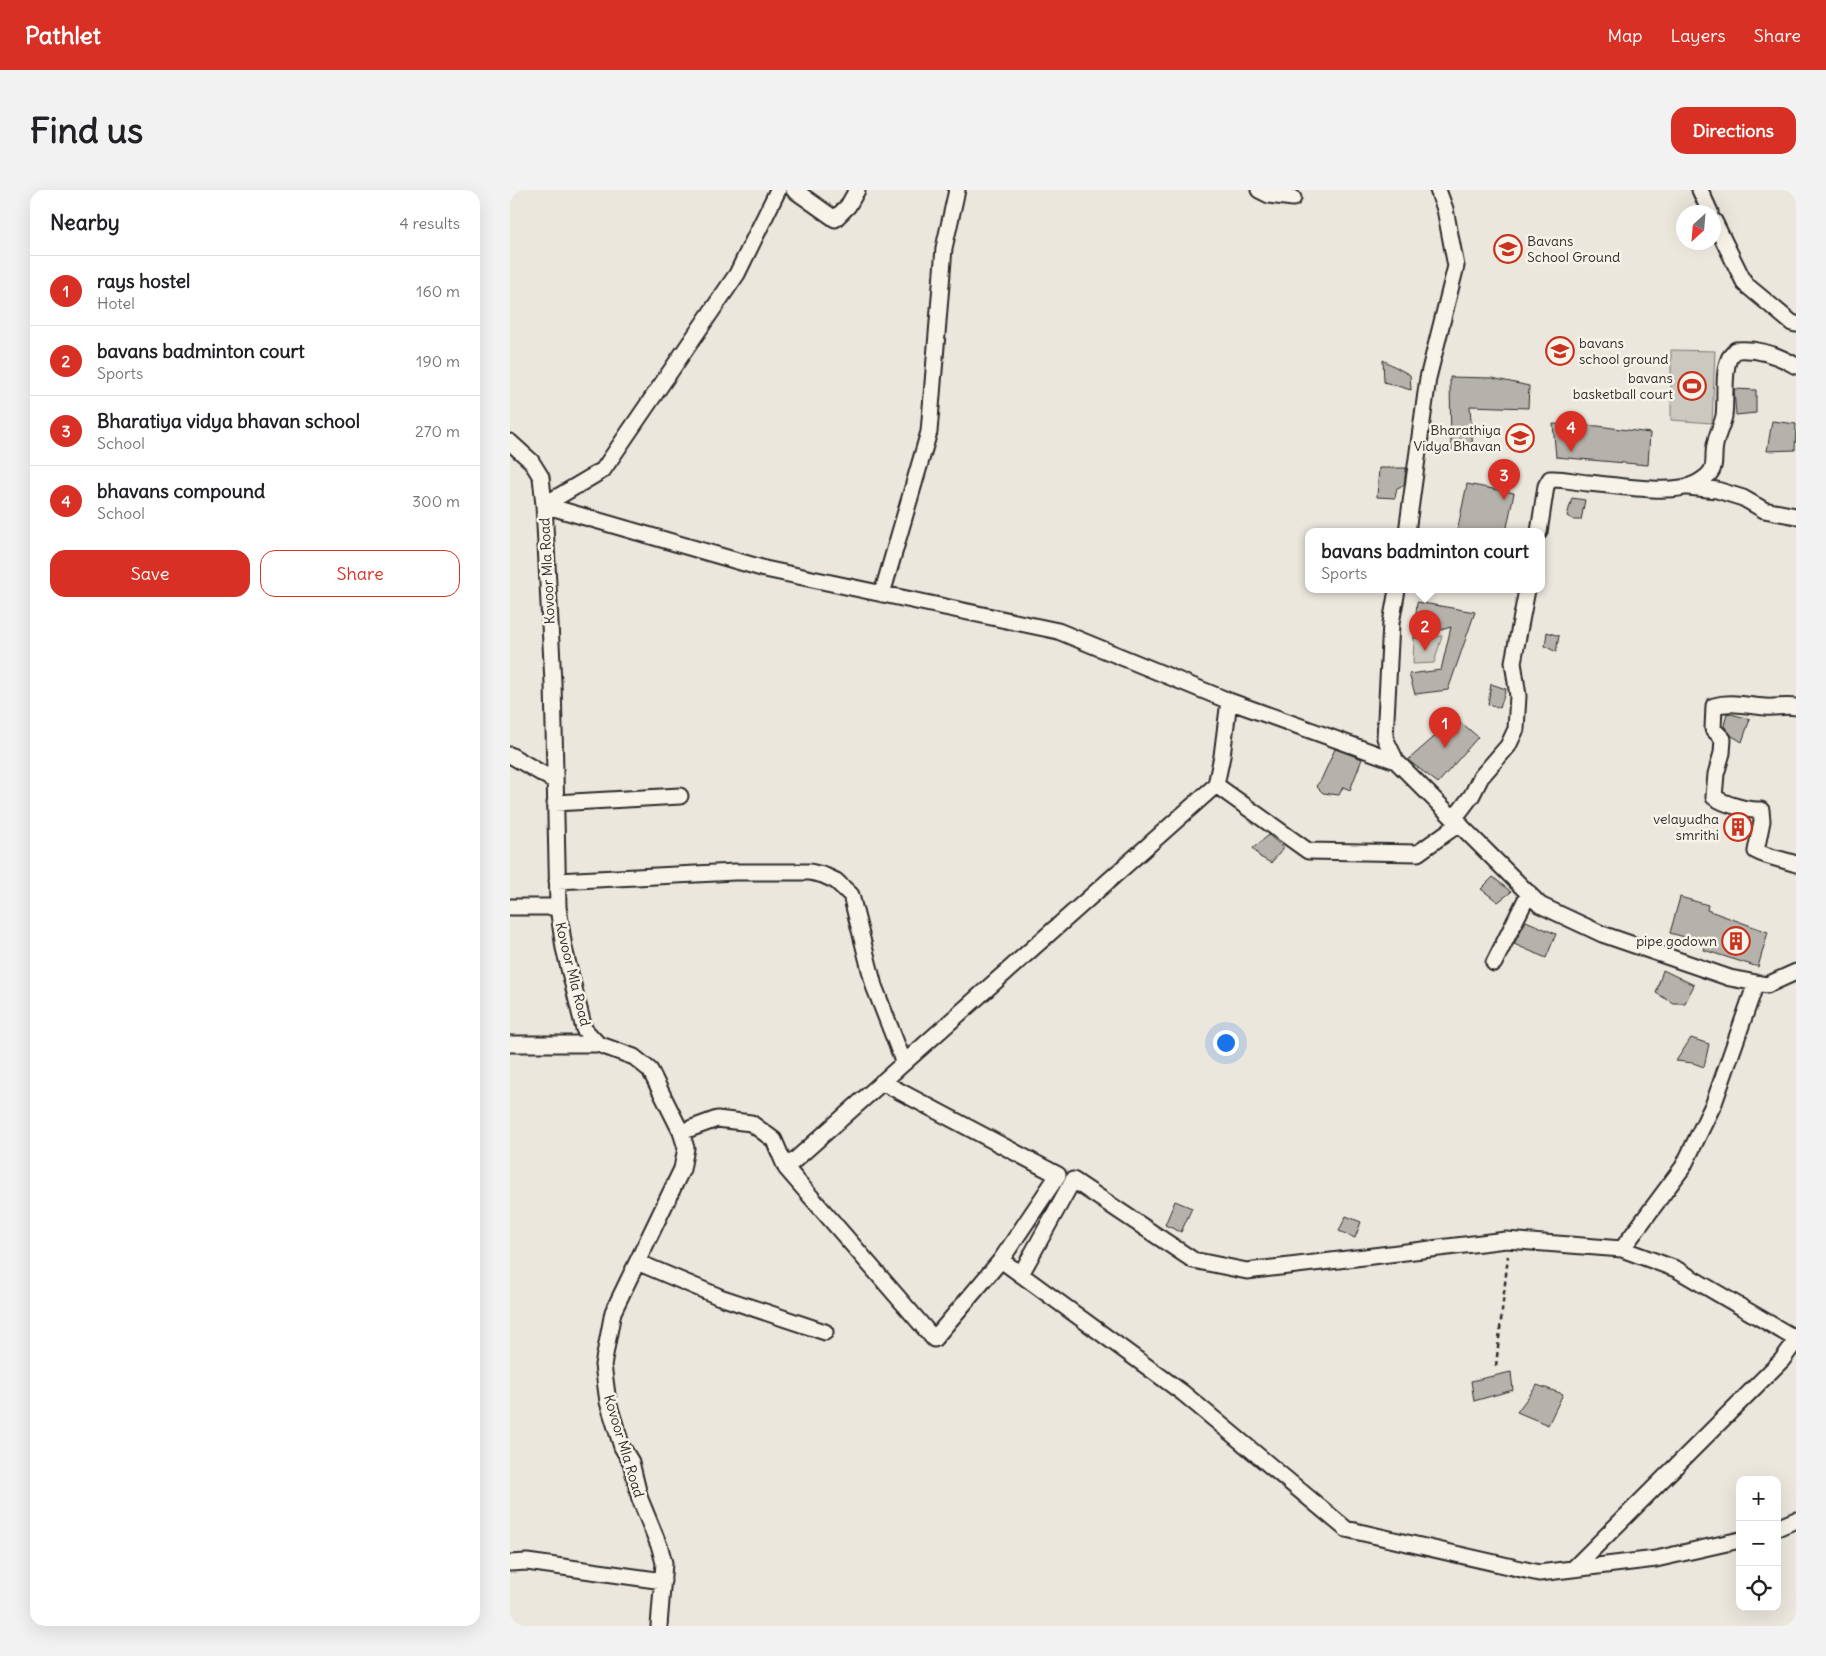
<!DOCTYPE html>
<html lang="en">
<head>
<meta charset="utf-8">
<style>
	body { margin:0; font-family:Delius,sans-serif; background:#f2f2f2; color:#202124 }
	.controls { position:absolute; right:15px; bottom:15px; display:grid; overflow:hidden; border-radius:10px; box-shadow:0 5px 20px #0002 }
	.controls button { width:45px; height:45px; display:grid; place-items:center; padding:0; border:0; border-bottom:1px solid #e0e0e0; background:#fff; color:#202124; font:25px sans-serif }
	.compass { position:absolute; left:1166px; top:15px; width:45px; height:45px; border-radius:50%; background:#fff; box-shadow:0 5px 20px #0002; rotate:206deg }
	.you { position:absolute; left:715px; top:852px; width:18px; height:18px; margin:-12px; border:4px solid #fff; border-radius:50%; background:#1a73e8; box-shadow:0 0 0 8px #1a73e833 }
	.badge { display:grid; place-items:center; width:32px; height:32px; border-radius:50%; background:#d93025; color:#fff; font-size:16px; font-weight:700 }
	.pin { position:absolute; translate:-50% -41px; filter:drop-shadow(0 1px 2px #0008) }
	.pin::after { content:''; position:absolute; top:26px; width:18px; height:15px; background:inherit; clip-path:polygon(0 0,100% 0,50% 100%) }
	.popup { position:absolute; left:795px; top:338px; width:240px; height:65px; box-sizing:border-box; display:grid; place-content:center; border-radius:10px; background:#fff; filter:drop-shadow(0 1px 4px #0005); font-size:16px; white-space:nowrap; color:#757577 }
	.popup b { font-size:19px; color:#202124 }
	.popup::after { content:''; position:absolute; left:50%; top:100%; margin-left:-10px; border:10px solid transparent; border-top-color:#fff }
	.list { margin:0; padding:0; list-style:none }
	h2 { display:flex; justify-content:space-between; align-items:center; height:65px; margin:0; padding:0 20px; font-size:21px }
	h2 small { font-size:16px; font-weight:400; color:#757577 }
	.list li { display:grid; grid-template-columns:32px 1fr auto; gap:15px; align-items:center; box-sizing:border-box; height:70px; padding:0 20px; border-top:1px solid #e0e0e0 }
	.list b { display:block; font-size:19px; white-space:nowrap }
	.list p { margin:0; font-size:16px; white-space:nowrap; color:#757577 }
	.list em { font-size:16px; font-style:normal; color:#757577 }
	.actions { display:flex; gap:10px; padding:15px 20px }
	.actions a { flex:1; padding:11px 0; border:1px solid #d93025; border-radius:15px; text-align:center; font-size:18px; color:#d93025 }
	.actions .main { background:#d93025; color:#fff }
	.icon { flex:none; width:28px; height:28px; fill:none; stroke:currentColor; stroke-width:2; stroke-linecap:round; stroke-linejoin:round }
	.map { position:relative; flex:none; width:1286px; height:1436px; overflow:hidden; border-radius:15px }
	header { display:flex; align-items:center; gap:30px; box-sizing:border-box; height:70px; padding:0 25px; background:#d93025; color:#fff }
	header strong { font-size:24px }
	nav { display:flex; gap:28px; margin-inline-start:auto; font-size:18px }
	.intro { display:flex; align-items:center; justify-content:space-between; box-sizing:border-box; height:120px; padding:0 30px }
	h1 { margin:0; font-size:35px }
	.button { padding:12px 22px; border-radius:15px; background:#d93025; color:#fff; font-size:18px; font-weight:700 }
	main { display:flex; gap:30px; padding:0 30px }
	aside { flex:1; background:#fff; border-radius:15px; box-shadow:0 5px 20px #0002 }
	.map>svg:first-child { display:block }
	.green { fill:#cbc8bf; stroke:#7b7a75 }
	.building { fill:#b5b2ab; stroke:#2b2b2b }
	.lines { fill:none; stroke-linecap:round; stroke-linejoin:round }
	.street-casing { stroke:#2b2b2b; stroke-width:19 }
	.path { stroke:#2b2b2b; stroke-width:2.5; stroke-dasharray:5 4; stroke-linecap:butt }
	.street { stroke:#f7f3e8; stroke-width:15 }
	.labels { text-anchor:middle; stroke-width:5; stroke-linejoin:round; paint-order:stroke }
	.poi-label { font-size:14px; fill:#2b2b2b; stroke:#f7f3e8; text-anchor:end }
	.street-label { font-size:14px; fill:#2b2b2b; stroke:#f7f3e8 }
</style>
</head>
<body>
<header>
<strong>Pathlet</strong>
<nav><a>Map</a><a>Layers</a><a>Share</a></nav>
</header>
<div class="intro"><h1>Find us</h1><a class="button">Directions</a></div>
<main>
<aside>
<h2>Nearby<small>4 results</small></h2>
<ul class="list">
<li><span class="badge">1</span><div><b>rays hostel</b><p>Hotel</p></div><em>160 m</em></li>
<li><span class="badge">2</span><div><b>bavans badminton court</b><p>Sports</p></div><em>190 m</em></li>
<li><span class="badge">3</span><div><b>Bharatiya vidya bhavan school</b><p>School</p></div><em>270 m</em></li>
<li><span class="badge">4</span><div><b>bhavans compound</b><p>School</p></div><em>300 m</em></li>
</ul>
<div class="actions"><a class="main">Save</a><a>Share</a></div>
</aside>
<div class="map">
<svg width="1286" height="1436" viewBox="0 0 1286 1436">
	<rect width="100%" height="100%" fill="#ebe7dd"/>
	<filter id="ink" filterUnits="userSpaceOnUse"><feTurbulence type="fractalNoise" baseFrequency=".02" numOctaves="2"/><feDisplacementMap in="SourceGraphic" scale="10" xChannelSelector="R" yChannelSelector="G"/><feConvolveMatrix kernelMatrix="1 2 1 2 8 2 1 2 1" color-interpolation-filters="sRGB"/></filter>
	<g filter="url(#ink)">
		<!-- green -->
		<path class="green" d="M1161 160 1205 161 1202 233 1161 230Z
			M932 446 924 473 903 474 904 448Z"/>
		<!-- building -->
		<path class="building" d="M873 170 900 185 901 200 874 192Z
			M940 187 982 188 1019 196 1018 218 960 216 963 261 941 260Z
			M1224 199 1246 200V223L1226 225Z
			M1262 231 1286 234 1285 260 1257 261Z
			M1043 234 1088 236 1140 243 1138 275 1046 267Z
			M869 278H896L894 295 887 298 885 308 867 307Z
			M957 294 1004 303 996 342H947Z
			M1062 308 1075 310 1071 330H1064L1057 326Z
			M907 412 965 422 938 500 905 504 899 484 931 480 941 437 904 448Z
			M1037 442 1049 446 1046 462 1035 456Z
			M981 494 996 499 990 518 978 514Z
			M1217 523 1240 529 1232 552 1222 546 1214 536Z
			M946 528 968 547 928 593 898 570Z
			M825 559 852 569 840 600 833 597 829 605 813 603 806 596 811 590Z
			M1224 626 1239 629 1232 650 1217 645Z
			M759 645 774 658 761 673 750 667 743 658Z
			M983 687 1001 702 988 712 971 699Z
			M1170 707 1198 715 1197 720 1258 742 1248 777 1194 760 1196 753 1160 743Z
			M1016 731 1046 744 1036 768 1004 754Z
			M1153 780 1184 795 1175 813H1163L1146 803Z
			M1181 848 1199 854 1194 877 1183 873 1166 871Z
			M665 1011 682 1018 671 1042 655 1035Z
			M836 1026 851 1032 845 1048 829 1041Z
			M1001 1182 1003 1200 964 1211 961 1191Z
			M1027 1195 1053 1204 1038 1235 1007 1222Z"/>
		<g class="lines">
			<defs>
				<path id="street" d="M284 0 325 29 338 16 347 0
					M749 0 759 5 783 8
					M1190 0 1200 22
					M1204 31 1235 94 1282 133 1286 134
					M0 252 21 271 31 287 34 315 43 493 48 717 54 758 74 839 88 854 124 867 140 880 171 942 176 958 172 979 103 1122 93 1175 98 1212 112 1257 121 1272 130 1309 150 1358 154 1373 149 1436
					M1178 297 1207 300 1233 308 1254 320 1286 326
					M34 315 255 379 548 441 719 511 712 566 706 595
					M34 315 93 280 227 84 268 0
					M897 342 918 188 946 76 935 19 928 0
					M1029 342 1036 296 1040 289C1053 288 1065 292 1078 293 1105 295 1163 306 1187 293 1212 279 1200 271 1206 251 1208 242 1212 235 1214 226 1216 211 1213 181 1219 169 1220 166 1224 163 1226 160 1247 158 1268 165 1286 176
					M887 400 881 433 875 548 886 571 1030 715 1092 744 1220 788 1257 795 1286 782
					M372 404 419 242 434 58 447 0
					M719 511 886 571
					M1286 517C1275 515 1265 518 1255 517 1237 516 1221 511 1204 516L1203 539 1213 549 1212 563 1206 584 1204 607C1214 614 1238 621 1251 620L1252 631 1246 661C1259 668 1273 669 1286 674
					M0 565 45 591
					M45 613 170 606
					M943 626 950 621 962 605 971 587 998 556 1006 539 1008 506 1003 472 1017 400
					M950 633 908 663 798 661 706 595 276 978 424 1149 491 1070 673 1203 836 1339 1029 1383 1146 1369 1230 1350
					M47 691 225 682H300L313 685 326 691 341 705 364 796 394 873
					M0 717H48
					M984 773 1019 703
					M0 854H88
					M372 892 548 985 491 1070
					M171 942 207 929 241 933 264 950 276 978
					M1112 1059 1173 977 1204 913 1246 793
					M127 1072 210 1107 315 1142
					M511 1084 563 990 683 1070 737 1081 996 1050 1112 1059 1166 1079 1286 1149
					M1267 1338 1286 1330
					M0 1373 17 1372 153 1391
					M1063 1379 1272 1170 1286 1151"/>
			</defs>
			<!-- street casing -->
			<use href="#street" class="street-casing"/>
			<!-- path -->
			<path class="path" d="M986 1176 998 1066"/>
			<!-- street -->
			<use href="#street" class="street"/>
		</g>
	</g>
	<!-- icons -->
	<defs>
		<symbol id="school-ring" viewBox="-11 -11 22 22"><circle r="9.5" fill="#f7f3e8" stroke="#c8321e" stroke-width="1.5"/><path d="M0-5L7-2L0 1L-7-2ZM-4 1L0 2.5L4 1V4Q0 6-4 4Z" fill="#c8321e"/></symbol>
		<symbol id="stadium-ring" viewBox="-11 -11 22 22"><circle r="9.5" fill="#f7f3e8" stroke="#c8321e" stroke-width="1.5"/><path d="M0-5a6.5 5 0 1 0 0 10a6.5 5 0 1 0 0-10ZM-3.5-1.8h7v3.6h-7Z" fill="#c8321e"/></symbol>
		<symbol id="building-ring" viewBox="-11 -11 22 22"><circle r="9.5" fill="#f7f3e8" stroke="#c8321e" stroke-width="1.5"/><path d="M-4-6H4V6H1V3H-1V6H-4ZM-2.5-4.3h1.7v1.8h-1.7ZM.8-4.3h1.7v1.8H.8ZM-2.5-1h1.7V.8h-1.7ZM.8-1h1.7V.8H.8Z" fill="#c8321e"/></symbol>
	</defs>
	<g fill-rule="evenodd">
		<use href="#school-ring" x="982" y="43" width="32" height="32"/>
		<use href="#school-ring" x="1034" y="145" width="32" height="32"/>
		<use href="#stadium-ring" x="1166" y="180" width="32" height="32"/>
		<use href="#school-ring" x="994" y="232" width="32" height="32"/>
		<use href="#building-ring" x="1212" y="621" width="32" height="32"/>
		<use href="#building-ring" x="1210" y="735" width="32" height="32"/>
	</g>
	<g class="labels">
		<!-- poi labels -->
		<g class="poi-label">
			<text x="1017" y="56" text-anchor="start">Bavans<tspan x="1017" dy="16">School Ground</tspan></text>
			<text x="1069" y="158" text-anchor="start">bavans<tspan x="1069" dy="16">school ground</tspan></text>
			<text x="1163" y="193">bavans<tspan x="1163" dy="16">basketball court</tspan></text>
			<text x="991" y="245">Bharathiya<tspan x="991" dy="16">Vidya Bhavan</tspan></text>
			<text x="1209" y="634">velayudha<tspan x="1209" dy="16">smrithi</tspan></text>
			<text x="1207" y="756">pipe godown</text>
		</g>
		<!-- street labels -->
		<g class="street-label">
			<text transform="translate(37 381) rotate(-93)" y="5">Kovoor Mla Road</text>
			<text transform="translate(63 784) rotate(76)" y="5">Kovoor Mla Road</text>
			<text transform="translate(114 1256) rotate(73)" y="5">Kovoor Mla Road</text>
		</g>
	</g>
</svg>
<div class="controls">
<button>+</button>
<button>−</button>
<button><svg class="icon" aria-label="locate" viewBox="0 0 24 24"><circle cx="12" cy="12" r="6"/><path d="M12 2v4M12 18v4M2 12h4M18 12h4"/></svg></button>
</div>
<svg class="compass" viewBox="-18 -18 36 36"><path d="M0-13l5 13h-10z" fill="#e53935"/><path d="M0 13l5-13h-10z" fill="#757577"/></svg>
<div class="you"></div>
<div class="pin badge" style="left:935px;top:558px">1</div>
<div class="pin badge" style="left:915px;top:461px">2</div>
<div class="popup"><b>bavans badminton court</b>Sports</div>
<div class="pin badge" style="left:994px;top:310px">3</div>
<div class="pin badge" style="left:1061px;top:262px">4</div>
</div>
</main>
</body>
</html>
